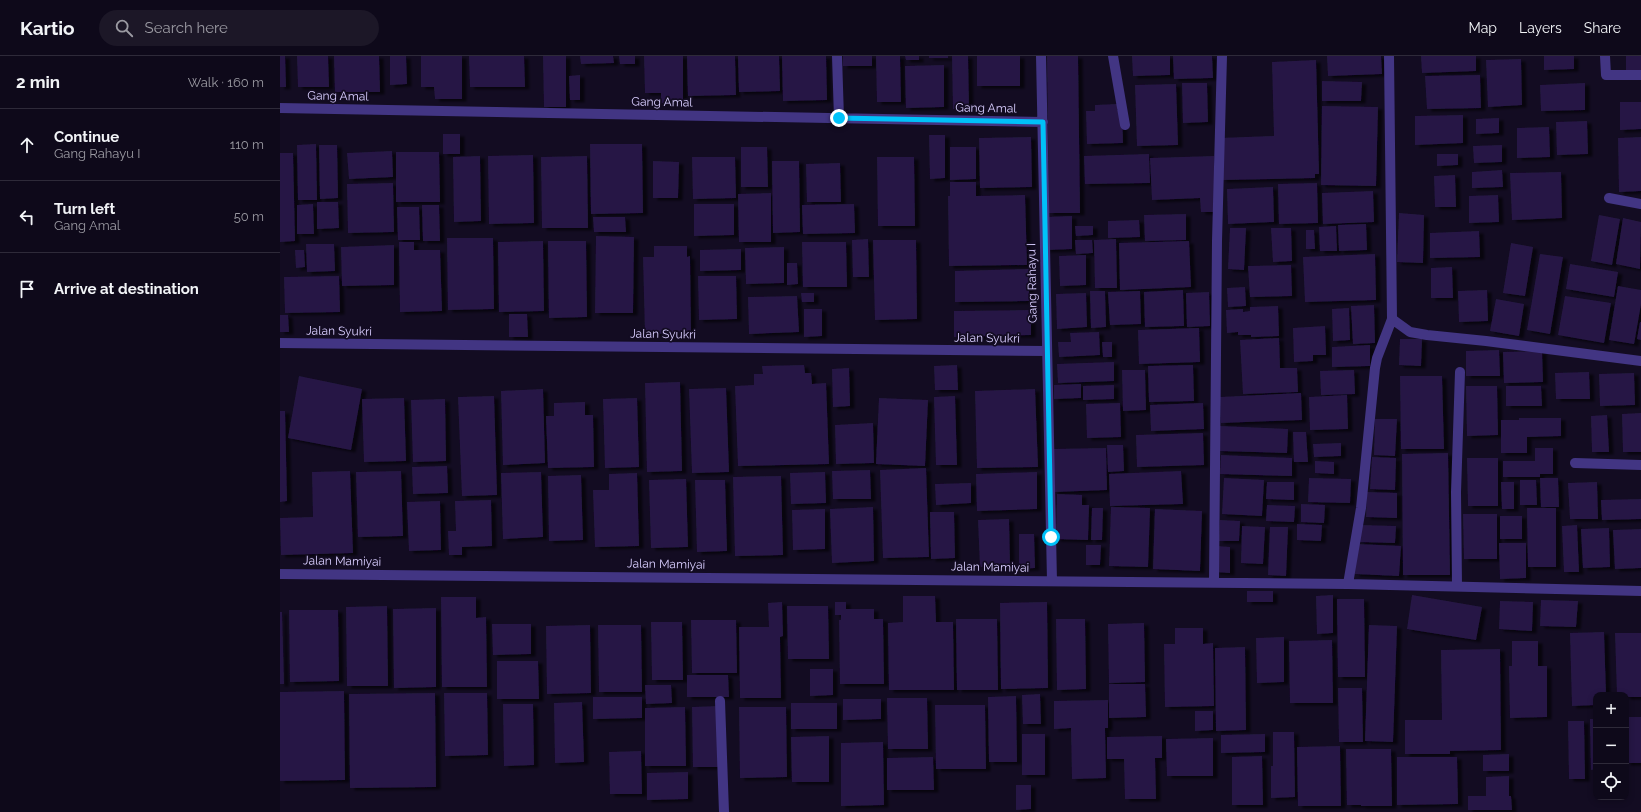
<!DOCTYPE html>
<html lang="en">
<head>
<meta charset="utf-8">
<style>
	body { margin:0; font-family:Raleway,sans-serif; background:#1c1727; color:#f1f3f6 }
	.controls { position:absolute; right:12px; bottom:12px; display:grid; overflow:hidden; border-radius:8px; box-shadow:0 2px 6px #0003 }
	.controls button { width:36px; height:36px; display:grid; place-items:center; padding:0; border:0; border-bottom:1px solid #2e2a39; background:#0e091a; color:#f1f3f6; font:20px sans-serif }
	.stop { position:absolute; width:12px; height:12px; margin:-9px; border:3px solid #00c1f9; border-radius:50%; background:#fff }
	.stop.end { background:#00c1f9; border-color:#fff; box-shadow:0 1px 4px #0008 }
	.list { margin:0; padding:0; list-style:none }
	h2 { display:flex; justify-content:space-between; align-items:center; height:52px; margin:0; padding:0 16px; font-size:17px }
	h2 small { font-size:13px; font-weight:400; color:#9b9aa2 }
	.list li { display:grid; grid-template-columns:26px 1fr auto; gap:12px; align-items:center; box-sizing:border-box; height:72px; padding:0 16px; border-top:1px solid #2e2a39 }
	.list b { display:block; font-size:15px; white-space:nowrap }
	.list p { margin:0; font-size:13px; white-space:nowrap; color:#9b9aa2 }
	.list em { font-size:13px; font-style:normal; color:#9b9aa2 }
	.icon { flex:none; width:22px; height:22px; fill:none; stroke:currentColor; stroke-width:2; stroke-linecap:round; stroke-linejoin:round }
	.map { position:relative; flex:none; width:1361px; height:756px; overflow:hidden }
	header { display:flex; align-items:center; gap:24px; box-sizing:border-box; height:56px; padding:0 20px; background:#0e091a; border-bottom:1px solid #2e2a39 }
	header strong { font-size:19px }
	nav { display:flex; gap:22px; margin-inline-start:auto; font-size:14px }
	.search { width:280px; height:36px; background:#1c1727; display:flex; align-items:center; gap:10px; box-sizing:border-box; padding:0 14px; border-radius:22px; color:#9b9aa2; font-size:15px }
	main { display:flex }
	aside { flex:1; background:#0e091a }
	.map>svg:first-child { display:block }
	.building { fill:#261844; filter:url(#shadow) }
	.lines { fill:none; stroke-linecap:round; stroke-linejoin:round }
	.minor { stroke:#423583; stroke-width:10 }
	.route { stroke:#00c1f9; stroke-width:5 }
	.labels { text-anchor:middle; stroke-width:3.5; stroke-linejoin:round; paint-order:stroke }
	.street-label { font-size:12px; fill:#d9ceff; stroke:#130c22 }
</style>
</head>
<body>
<header>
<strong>Kartio</strong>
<div class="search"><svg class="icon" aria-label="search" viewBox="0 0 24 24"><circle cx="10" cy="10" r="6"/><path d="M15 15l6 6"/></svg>Search here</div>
<nav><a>Map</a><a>Layers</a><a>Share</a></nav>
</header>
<main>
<aside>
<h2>2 min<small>Walk · 160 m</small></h2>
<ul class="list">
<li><svg class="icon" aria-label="ahead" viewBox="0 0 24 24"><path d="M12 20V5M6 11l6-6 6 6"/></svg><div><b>Continue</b><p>Gang Rahayu I</p></div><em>110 m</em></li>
<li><svg class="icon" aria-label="left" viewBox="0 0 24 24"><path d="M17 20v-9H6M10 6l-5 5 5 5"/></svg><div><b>Turn left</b><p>Gang Amal</p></div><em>50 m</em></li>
<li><svg class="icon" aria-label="arrive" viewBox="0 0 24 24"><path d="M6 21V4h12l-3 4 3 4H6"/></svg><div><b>Arrive at destination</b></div></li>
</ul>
</aside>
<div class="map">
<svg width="1361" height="756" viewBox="0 0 1361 756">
	<defs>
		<filter id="shadow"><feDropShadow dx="4.5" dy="2.5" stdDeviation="1" flood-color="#0009"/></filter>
	</defs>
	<rect width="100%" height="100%" fill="#130c22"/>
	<!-- building -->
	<path class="building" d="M0 0H5L6 31H0Z
		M17 0H48L49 31H18Z
		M54 0H99L100 36H55Z
		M110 0H126L127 28 110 29Z
		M141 0H182V43H155L154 31H141Z
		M189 0H244L245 31H190Z
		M263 0H286V51H264Z
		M300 0H333L334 7 301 8Z
		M339 0H355V8H340Z
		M364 0H403V46L381 47V37H365Z
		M407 0H455L456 39 408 40Z
		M458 0H499L500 35 459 36Z
		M502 0H546L547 44 503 45Z
		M563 0H592V10H563Z
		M596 0H620L621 46H597Z
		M625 0H639V4H626Z
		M649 0H668V2H649Z
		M672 0H688L689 53H673Z
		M697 0H740V30H697Z
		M767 0H798L800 157H769Z
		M852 0H890V19L853 20Z
		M893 0H932L933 22 894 23Z
		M1047 0H1101L1102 18 1048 20Z
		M1141 0H1196V15L1142 17Z
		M1264 0H1294V13L1264 14Z
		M1346 0H1361V16H1346Z
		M1241 3 1242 49 1208 51 1206 4Z
		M1036 4 1039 118H1035V122L942 124 940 82 994 80 992 6Z
		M664 9V51L626 52 625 10Z
		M300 19V44H290L289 20Z
		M1200 19 1201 52 1147 53 1145 20Z
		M1042 25 1082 26 1081 45H1042Z
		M902 27H927L928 66 903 67Z
		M1305 27V54L1261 55 1260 29Z
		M896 28 898 89 857 90 855 29Z
		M1340 46H1361V73L1340 74Z
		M837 48V54H842L843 87 807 88 806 55H815V49Z
		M1042 50 1098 51 1096 130 1041 129Z
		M1183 59V87L1135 89V60Z
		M1219 62V77L1196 78V63Z
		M1307 65 1308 98 1277 99 1276 66Z
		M1269 71 1270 101 1237 102V72Z
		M163 78H180V98H163Z
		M649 79H665V122L650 123Z
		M751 81 752 131 700 132 699 82Z
		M1361 81V135L1339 136 1338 82Z
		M36 88 37 144H18L17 89Z
		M310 88H362L363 157 311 158Z
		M39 89H57L58 142 40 143Z
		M1222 89V106L1194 107 1193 90Z
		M461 91H487L488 131H461Z
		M670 91H696V123L670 124Z
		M112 95 113 121 69 123 67 97Z
		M116 96H159L160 146H116Z
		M0 97H13L15 185 0 186Z
		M869 98 870 127 805 128 804 100Z
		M1157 98H1178V109L1157 110Z
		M253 99 254 167 209 168 208 100Z
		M200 100 201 165 174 166 173 101Z
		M307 100 308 172H262L261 101Z
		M934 100 935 156H921L920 142 872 144 870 102Z
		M412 101H455L456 142 413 143Z
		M597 101H634L635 170H598Z
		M373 105 399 106 398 142H373Z
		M492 105H519L520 176 493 177Z
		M560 107 561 146H527L526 108Z
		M1222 114 1223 131 1192 132V116Z
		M1281 116 1282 162 1232 164 1230 117Z
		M1175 119 1176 151H1155L1154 120Z
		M670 126H696V140L745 139 747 209 669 210 668 140H670Z
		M113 127 114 176 68 177 67 128Z
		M1037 127 1038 167 999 168 998 128Z
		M993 131 994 166 948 168 947 133Z
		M1093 135 1094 166 1043 168 1042 137Z
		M491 137V186H459L458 138Z
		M1218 139 1219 166 1189 167V140Z
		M37 146H58L59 172 37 173Z
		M33 148 34 178H17V149Z
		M414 148H454V179L414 180Z
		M574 148 575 177 523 178 522 149Z
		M142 149H159L160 185H143Z
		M117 151H139L140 184H118Z
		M1119 157 1144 159 1143 207 1117 206Z
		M906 158V184L865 185 864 159Z
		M1319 159 1340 163 1332 209 1311 205Z
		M792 160V193L766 194V161Z
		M313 161H345L346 176H314Z
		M1343 162 1361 166 1360 213 1336 208Z
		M859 164 860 181 828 182V165Z
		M1086 168 1087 194 1059 195 1058 169Z
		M795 170H813V179L796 180Z
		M1056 170 1057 195H1040L1039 171Z
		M950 172H966L964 214 948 213Z
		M991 172H1011L1012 205 993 206Z
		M1026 174H1034L1035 193H1026Z
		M1199 175 1200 201 1150 202V177Z
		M316 180 354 181 353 257H315Z
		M167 182H213L214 253 168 254Z
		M588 183 589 221H573L572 184Z
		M836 183 837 232H815L814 184Z
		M593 184H636L637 263 595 264Z
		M795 184H812L813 197 796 198Z
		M263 185 264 255 219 256 218 186Z
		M268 185H306L307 261 269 262Z
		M909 185 911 231 840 234 839 187Z
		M119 186H134V194H160L162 255 120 256Z
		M522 186H566L567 231H523Z
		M1231 187 1253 191 1245 240 1223 237Z
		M26 188H54L55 215 27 216Z
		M114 189V229L62 230 61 191Z
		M374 190H407V201L410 200 411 277 365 278 363 201H374Z
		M504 191V227L466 228 465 192Z
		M461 193V214L420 215V194Z
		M15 194H24L25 211 16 212Z
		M1095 198 1096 244 1025 246 1023 201Z
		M1260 198 1283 201 1270 278 1247 274Z
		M806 199V229L780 230 779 200Z
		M507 207H517L518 228 507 229Z
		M1290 208 1338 216 1334 241 1286 233Z
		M1011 209 1012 240 970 241 968 210Z
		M1172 211 1173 242H1151V212Z
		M749 213V245L675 246V215Z
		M59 220 60 256 5 257 4 221Z
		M418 220H456L457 263 419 264Z
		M1338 230 1361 234V248L1354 288 1329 284Z
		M965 231 966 250 948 251 947 232Z
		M903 234 904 270 865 271 864 236Z
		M1207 234 1208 265 1179 266 1178 235Z
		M810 235H825L826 271 811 272Z
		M860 235 861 268 830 269 828 236Z
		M929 236 930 270 907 271 906 237Z
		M521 237H534V246H522Z
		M806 237 807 271 777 273 776 238Z
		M517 240 519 276 469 278 468 241Z
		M1285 240 1331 247 1324 287 1278 279Z
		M1216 243 1244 248 1239 280 1210 275Z
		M1094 249 1095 287 1073 288 1071 250Z
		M998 250 999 280 971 281V279H958V276L947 277 946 254 963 253V256L970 255V251Z
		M1069 252 1070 284 1053 285 1052 253Z
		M524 253H542V280L524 281Z
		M751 254V279L674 281V255Z
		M229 258H247L248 281H229Z
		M0 259H8L9 276H0Z
		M1360 266H1361V284L1357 283Z
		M1045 270 1046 299H1033V305L1014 306 1013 272Z
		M919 272 920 306 859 308 858 274Z
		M819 276 820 299 779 301 778 286H791L790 277Z
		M999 282 1000 312H1017L1018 336 963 338 960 284Z
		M1120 283H1142L1141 310 1119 309Z
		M822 286H832V301H823Z
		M1090 289V310L1052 311V291Z
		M1219 294 1220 320H1186V295Z
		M1262 295 1263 326 1224 327 1223 296Z
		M834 306V325L778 327 777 308Z
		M524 309 525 317H531L532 328 546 327 549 408 458 410 455 330 474 329V318H483L482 310Z
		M677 309 678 334H655L654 310Z
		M913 309 914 345 869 346 868 310Z
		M569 312 570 350 553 351 552 313Z
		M842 314H865L866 354 843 355Z
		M1074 314 1075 338 1041 339 1040 315Z
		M1309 316 1310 343H1276L1275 317Z
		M1354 317 1355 349 1320 350 1319 318Z
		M19 320 82 333 71 394 8 382Z
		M1120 320H1162L1164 393H1121Z
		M400 326 402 415 367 416 365 327Z
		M801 328V342L774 343V329Z
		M834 329V343L803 344V330Z
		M1186 330H1217L1218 379 1187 380Z
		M1226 330H1261L1262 350H1226Z
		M446 332 449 416 412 417 409 333Z
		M263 333 265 407 223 409 221 335Z
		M755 333 758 411 697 412 695 335Z
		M1021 337 1022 364 941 367 940 341Z
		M1067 339 1068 373 1030 374 1029 341Z
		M214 340 217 439 182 440 178 341Z
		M675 340 677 409H656L654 341Z
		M124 342 126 405 84 406 82 343Z
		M357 342 359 411 325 412 323 343Z
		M599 342 648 344 645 410 596 408Z
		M165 343 166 405 133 406 131 344Z
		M305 346V359H313L314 411 268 412 266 360H274V347Z
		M840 347 841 381 807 382 806 348Z
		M923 347 924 373 871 375 870 349Z
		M0 355H5L7 445 0 446Z
		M1361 357V396H1343L1342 358Z
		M1327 359 1329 396H1312L1311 360Z
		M1239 362H1281V380L1247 381V397H1221V364H1239Z
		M1095 363H1117L1115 400 1094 399Z
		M593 367 594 407 556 408 555 369Z
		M940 370 1008 373 1007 397 939 395Z
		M1013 376H1026L1028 406H1014Z
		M923 377 924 409 857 411 856 379Z
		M1061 387V400L1034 401 1033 388Z
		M827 389H843L844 415 828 416Z
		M826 392 827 434 774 436 773 393Z
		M1255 392H1273V418H1260V421H1223V405H1255Z
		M1168 397 1170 519H1123L1122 398Z
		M941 399 1012 402V420L940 418Z
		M1092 401 1116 402 1115 434 1090 433Z
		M1187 402H1218V450H1188Z
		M1035 405 1054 406V418L1035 417Z
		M167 410 168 437 133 438 132 411Z
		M646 412 649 501 603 502 600 414Z
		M590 414 591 443H553L552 415Z
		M70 415 73 497 1 499 0 462 33 461 32 416Z
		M121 415 123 480 78 481 76 416Z
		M901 415 903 448 830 450 829 418Z
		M261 416 263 481 223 483 221 417Z
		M545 416 546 447 511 448 510 417Z
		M757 416V453L697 455 696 418Z
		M357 417 359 490 315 491 313 434H329V418Z
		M301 419 303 484 269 485 268 420Z
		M501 420 503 499 455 500 453 421Z
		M944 422 984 424 982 460 942 458Z
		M1029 422 1071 423 1070 447 1028 446Z
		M1260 422H1278L1279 451H1261Z
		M406 423 408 491 371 492 369 424Z
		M415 424H445L447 495 417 496Z
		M1240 424H1256L1257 449H1240Z
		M987 426H1014V444L986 443Z
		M1221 426H1234V453H1222Z
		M1317 426 1318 463H1290L1288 427Z
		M691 427V447L656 449 655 428Z
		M1087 436 1117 437V462L1086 461Z
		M777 438 802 439V449H809L808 484 776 483Z
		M1361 443V463L1322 464 1321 444Z
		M211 444 212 490 182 491V499H169L168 475H176L175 445Z
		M160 445 161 494 129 495 127 446Z
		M1021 448 1045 449 1044 467 1021 466Z
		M987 449 1015 450 1014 466 986 465Z
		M593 451 594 505 552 507 550 453Z
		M831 451 870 452 868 511 829 510Z
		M812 452H823L822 484H811Z
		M1247 452H1276V511H1248Z
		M545 453V493L513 494 512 454Z
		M875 453 922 455 920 515 873 513Z
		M650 456H674L675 502 651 503Z
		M1183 458H1217V503H1184Z
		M1220 460H1242V483H1220Z
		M729 463 730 510 700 511 698 464Z
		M940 464 960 465 959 485H939Z
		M1017 468 1042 469 1041 485 1017 484Z
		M1080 469 1116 470 1115 487 1080 486Z
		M1297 469 1299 516H1284L1282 470Z
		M962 470 985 471 983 508 961 507Z
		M990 471H1008L1006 520 988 519Z
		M1329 472 1330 511 1303 512 1301 473Z
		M1361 473V512L1335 513 1333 474Z
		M739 478H754L755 512 739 513Z
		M1219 487H1246V522L1220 523Z
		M1076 488 1121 490 1119 520 1075 518Z
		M806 489H821L820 509H806Z
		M936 490 950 491V517L935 516Z
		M967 535H993V546H967Z
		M1053 539V577L1037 578 1036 540Z
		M1132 539 1202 551 1196 584 1127 573Z
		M623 540H655L656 566H673L674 634H609L608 567 623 566Z
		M161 541H196V562L206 561 207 631H162Z
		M1057 543H1084L1085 621H1058Z
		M1261 544 1298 545 1296 571 1260 570Z
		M1220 545 1253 546 1252 575 1219 573Z
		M502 546 503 580 500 581 501 642H460L459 571H489L488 547Z
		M555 546H566V553H594V563H603L604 628H560L559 564H561V559H555Z
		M767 546 768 632 721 633 720 547Z
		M107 550 108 630H67L66 551Z
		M507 550H548L549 603H508Z
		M156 552V631L114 632 113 553Z
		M9 554H58L59 625 10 626Z
		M0 556H2L4 628H0Z
		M676 563H717L718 634H677Z
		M776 563H805L806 633 777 634Z
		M411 564H456L457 617H412Z
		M371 566H402L403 624H372Z
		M864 567 865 626 829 627 828 568Z
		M212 568H251V598L213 599Z
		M310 569 311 637 267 638 266 570Z
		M318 569H361L362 636H319Z
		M1089 569 1117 570 1113 686 1085 685Z
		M895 572H923V588L933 587 934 650 885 651 884 588H895Z
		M1324 576 1326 639H1316V649L1292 650 1290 577Z
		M1335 577H1361V641H1346V639H1337Z
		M1004 581V626L977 627 976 582Z
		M1052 584 1053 647H1010L1009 585Z
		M1232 585H1258V610H1267V661L1230 662 1229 610H1232Z
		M965 591 966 674 936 675 935 592Z
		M1220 593 1221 694 1170 695V698H1125V664H1162L1161 594Z
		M217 605H258L259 643H217Z
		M530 613H553V639L530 640Z
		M407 619H448L449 641H407Z
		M829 628H865L866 661 829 662Z
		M365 629H391L392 647 366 648Z
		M1058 632H1082L1083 686H1059Z
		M64 635 65 724 0 725V636Z
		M155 637 156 731 70 732 69 638Z
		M164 637H207L208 699 165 700Z
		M760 638 761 668H743L742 639Z
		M736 640 737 706H709L708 641Z
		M313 641H362V662L313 663Z
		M607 642H647L648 693H608Z
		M563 643H601V663L563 664Z
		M828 644V672H825L826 722 792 723 791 672 774 673V645Z
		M302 646 304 706 275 707 274 647Z
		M511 647H557V673H511Z
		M223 648H253L254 709 224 710Z
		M655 649H705L706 713H656Z
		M440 650V711H413L412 651Z
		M405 651 406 710H365V652Z
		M459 651H506L507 721 460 722Z
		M915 655H933V674L915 675Z
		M1346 661H1361V707H1346Z
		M1310 663H1316V713L1311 714Z
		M1288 665H1304L1305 723H1289Z
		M993 676H1014L1015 741 991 742V710H993Z
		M742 678H765V719H742Z
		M985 678V696L941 697V679Z
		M549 680V726H512L511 681Z
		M882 680V702H875L876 743H845L844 703H827V681Z
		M933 682V720H887L886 683Z
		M603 686 604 749 561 750V687Z
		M1060 690 1061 750H1018L1017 691Z
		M1066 693H1111L1112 750H1081V749H1067Z
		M361 695 362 738H330L329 696Z
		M1229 698V715H1203V699Z
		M982 700 983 749H952V701Z
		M653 701 654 734H607V702Z
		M1117 701H1177L1178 748 1117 749Z
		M408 716V743L367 744V717Z
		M1229 720V740H1231L1232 754H1188V740H1206V721Z
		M736 729H751V753L736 754Z"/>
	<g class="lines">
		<!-- minor -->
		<path class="minor" d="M557 0 559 62
			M761 0 772 525
			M833 0 845 69
			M1325 0 1326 19H1361
			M0 52 763 66
			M1329 142 1361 148
			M1112 263 1130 276 1147 279 1206 285 1361 305
			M0 287 766 295
			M1295 407 1361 409
			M0 518 1068 528 1361 535
			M934 526 937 185 942 0
			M1068 528 1081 452 1095 312 1097 302 1112 263 1109 0
			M1177 530 1176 436 1180 316
			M440 645 444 756"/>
	</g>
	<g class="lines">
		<!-- route -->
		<path class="route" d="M559 62 763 66 771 481"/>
	</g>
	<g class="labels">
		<!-- street labels -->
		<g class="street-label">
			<text transform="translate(58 40) rotate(1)" y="4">Gang Amal</text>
			<text transform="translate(382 46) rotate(1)" y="4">Gang Amal</text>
			<text transform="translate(706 52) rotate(1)" y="4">Gang Amal</text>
			<text transform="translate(752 227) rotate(-91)" y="4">Gang Rahayu I</text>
			<text transform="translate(59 275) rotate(1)" y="4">Jalan Syukri</text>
			<text transform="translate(383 278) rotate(1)" y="4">Jalan Syukri</text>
			<text transform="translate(707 282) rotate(1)" y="4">Jalan Syukri</text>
			<text transform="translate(62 505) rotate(1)" y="4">Jalan Mamiyai</text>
			<text transform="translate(386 508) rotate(1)" y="4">Jalan Mamiyai</text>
			<text transform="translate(710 511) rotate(1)" y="4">Jalan Mamiyai</text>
		</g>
	</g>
</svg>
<div class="controls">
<button>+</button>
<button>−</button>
<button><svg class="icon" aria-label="locate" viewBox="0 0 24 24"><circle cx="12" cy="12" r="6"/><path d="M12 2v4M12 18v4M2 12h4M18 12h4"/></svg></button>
</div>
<div class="stop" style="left:771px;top:481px"></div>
<div class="stop end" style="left:559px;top:62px"></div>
</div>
</main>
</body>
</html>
